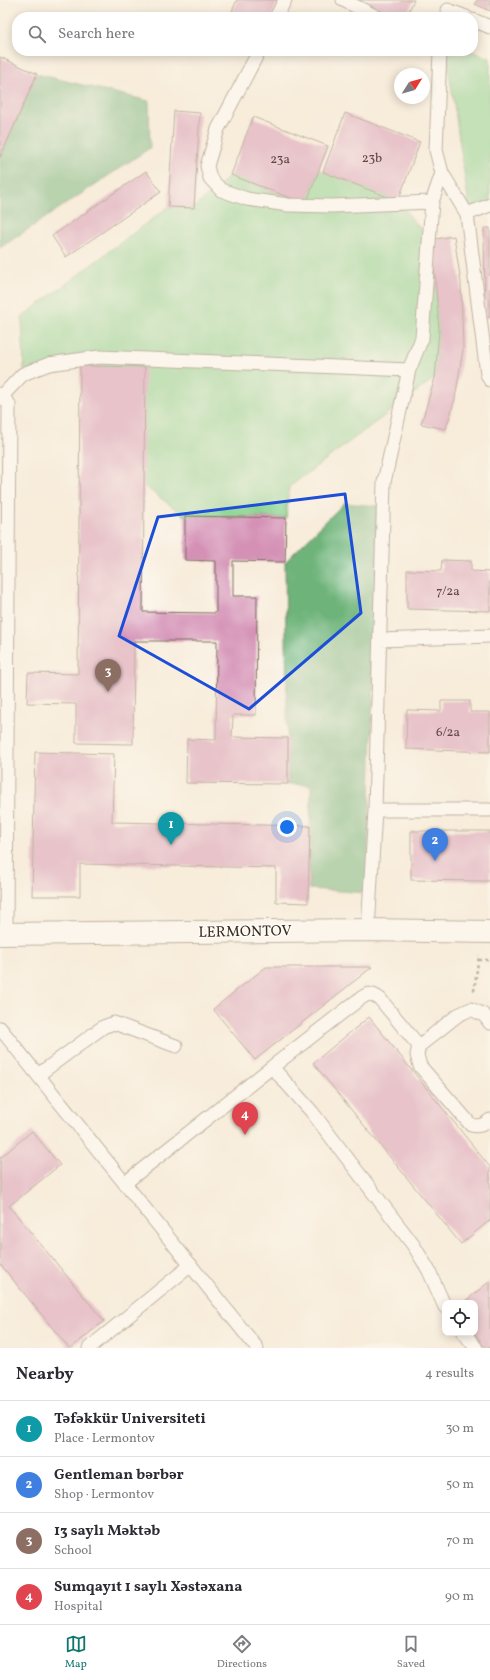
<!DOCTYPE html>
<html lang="en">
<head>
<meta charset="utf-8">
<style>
	body { margin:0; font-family:Vollkorn,serif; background:#f7f7f7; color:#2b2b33 }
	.controls { position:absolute; right:12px; bottom:12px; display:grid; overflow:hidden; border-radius:8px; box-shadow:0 2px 10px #0003 }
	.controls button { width:36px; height:36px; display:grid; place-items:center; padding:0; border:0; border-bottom:1px solid #e1e1e2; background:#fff; color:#2b2b33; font:20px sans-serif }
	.compass { position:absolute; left:394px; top:68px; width:36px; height:36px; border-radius:50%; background:#fff; box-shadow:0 2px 10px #0003; rotate:53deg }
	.you { position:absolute; left:287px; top:827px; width:14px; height:14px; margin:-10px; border:3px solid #fff; border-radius:50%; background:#1a73e8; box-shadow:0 0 0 6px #1a73e833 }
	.badge { display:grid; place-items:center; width:26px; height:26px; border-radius:50%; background:#0f766e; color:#fff; font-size:13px; font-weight:700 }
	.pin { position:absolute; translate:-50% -33px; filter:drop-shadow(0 1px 2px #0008) }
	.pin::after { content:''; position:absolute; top:21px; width:14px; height:12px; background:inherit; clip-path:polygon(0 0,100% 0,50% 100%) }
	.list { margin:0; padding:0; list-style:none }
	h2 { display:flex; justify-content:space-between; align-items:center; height:52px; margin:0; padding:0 16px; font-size:17px }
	h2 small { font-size:13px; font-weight:400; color:#7c7c81 }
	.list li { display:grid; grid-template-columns:26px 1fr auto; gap:12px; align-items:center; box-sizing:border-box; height:56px; padding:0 16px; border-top:1px solid #e1e1e2 }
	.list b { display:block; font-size:15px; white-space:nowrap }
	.list p { margin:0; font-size:13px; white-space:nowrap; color:#7c7c81 }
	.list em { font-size:13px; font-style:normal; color:#7c7c81 }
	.icon { flex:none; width:22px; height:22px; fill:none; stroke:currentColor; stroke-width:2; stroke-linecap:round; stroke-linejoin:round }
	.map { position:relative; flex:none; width:490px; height:1348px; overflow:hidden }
	.search { position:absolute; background:#fff; box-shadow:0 2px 10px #0003; left:12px; right:12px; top:12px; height:44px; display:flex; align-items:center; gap:10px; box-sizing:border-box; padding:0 14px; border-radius:16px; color:#7c7c81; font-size:15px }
	.sheet { height:276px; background:#fff }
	nav { display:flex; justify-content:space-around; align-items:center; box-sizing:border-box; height:56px; border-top:1px solid #e1e1e2; background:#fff; font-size:11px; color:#7c7c81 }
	nav a { display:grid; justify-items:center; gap:2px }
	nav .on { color:#0f766e }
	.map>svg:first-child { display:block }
	.green { fill:#88d28f; stroke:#627e56 }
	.forest { fill:#6eb47a; stroke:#546f4c }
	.building { fill:#d490b5 }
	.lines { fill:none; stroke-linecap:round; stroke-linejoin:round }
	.lane-casing { stroke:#7d6e60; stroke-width:15 }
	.street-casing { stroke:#7d6e60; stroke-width:24 }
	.path { stroke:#7d6e60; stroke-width:2.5; stroke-dasharray:3 3; stroke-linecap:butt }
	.lane { stroke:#fff; stroke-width:13 }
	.street { stroke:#fff; stroke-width:22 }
	.marked { fill:none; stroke:#1d4ed8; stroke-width:3; stroke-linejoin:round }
	.labels { text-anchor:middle; stroke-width:3; stroke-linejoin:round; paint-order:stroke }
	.number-label { font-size:13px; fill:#614444 }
	.street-label { font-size:15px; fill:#3b2a1e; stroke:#fdfcf7 }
</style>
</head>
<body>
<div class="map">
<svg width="490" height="1348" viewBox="0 0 490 1348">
	<rect width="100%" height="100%" fill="#fdfcf7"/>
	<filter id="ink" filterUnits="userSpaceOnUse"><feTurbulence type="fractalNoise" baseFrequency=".025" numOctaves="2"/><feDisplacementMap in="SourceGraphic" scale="8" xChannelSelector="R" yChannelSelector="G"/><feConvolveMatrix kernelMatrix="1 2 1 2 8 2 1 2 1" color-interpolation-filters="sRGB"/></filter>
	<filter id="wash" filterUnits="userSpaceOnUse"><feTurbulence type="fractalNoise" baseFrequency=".012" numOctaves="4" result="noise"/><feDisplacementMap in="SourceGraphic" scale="16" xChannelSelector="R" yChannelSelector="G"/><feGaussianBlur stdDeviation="0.9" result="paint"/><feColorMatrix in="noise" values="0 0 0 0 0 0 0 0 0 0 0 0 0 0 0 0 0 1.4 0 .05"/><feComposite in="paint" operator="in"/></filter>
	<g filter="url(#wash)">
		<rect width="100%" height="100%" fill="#f8ecdb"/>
		<!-- green -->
		<path class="green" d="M446 51H471L490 58V209L470 212Z
			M319 170 398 201 429 240 435 275 439 330 435 378 289 487 286 518 185 516 143 485 80 366 24 370 22 317 168 207 194 208 231 175 306 204Z"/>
		<!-- forest -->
		<path class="forest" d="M37 74 149 101 150 148 0 248V158Z
			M344 503 379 506 367 893 309 889 311 785 288 784 285 562Z"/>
		<g id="blocks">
			<!-- building -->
			<path class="building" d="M237 0H279L271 17H245L232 11Z
				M355 0H414L406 17H390Z
				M477 0H490V11L475 4Z
				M0 57 37 74 0 158Z
				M174 111 200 113 194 208 168 207Z
				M345 113 420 142 398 201 323 172Z
				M253 117 328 146 306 204 231 175Z
				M146 171 161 192 66 257 52 236Z
				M484 228H490V317L485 318Z
				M454 236 461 283 463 349 455 399 446 429 421 424 435 378 439 330 435 275 429 240Z
				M80 366 145 367 143 612 216 613V561L185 560V516L286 518 285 562 233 561V596H257L256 715H233L232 737 288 738V784L186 783 187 739 216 740 217 641H134L133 744 76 743V704L27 703 28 673 78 674Z
				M442 560 471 561V571L490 572V611L407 609V570L441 571Z
				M441 701H470V712H490V752L406 749 407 710 441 711Z
				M35 752 114 754 112 822 310 826 308 903 276 902V868L80 864V896H32Z
				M411 831H490V881L411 880Z
				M266 967H372L255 1060 213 1009Z
				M369 1017 490 1167V1220L461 1244 313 1063Z
				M32 1131 60 1165 9 1206 104 1321 71 1348H69L0 1264V1158Z
				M490 1281V1348H486L474 1333 475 1303H463Z"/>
		</g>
	</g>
	<g filter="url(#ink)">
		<use href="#blocks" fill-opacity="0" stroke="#7d6e60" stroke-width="1"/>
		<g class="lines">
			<defs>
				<path id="lane" d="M343 0 377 17
					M448 10 466 17
					M276 17 285 0
					M473 20 490 27
					M259 51 218 129 207 166 210 178 221 190 247 199 288 205 332 206 432 202 442 173 467 214 490 205
					M440 51 436 150 442 173
					M467 214 487 374 490 380
					M0 394 9 404 6 934
					M2 396 23 374 49 364 99 357 409 370 422 338 432 202
					M380 640 490 636
					M375 810 384 482 409 370
					M368 930 375 810H490
					M490 1023 484 1015 471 1009 458 1015 419 1046 417 1055 420 1066 471 1125C479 1127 484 1125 490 1120
					M0 1028 257 1348
					M272 1067 357 1001C367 994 369 991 380 999L419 1046
					M38 1075 103 1027 114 1023 176 1046
					M125 1183 272 1067 312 1112 414 1246 429 1271 445 1307
					M464 1333 476 1348
					M89 1348 191 1265"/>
				<path id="street" d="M0 934 368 930 490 932"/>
			</defs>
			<!-- lane casing -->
			<use href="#lane" class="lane-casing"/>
			<!-- street casing -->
			<use href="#street" class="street-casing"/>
			<!-- path -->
			<path class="path" d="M479 960H490
				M474 991 479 955"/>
			<!-- lane -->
			<use href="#lane" class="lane"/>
			<!-- street -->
			<use href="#street" class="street"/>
		</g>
	</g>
	<!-- marked area -->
	<path d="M0 0H490V1348H0ZM345 494 361 613 249 709 119 636 158 517Z" fill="#f8ecdb" fill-opacity=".55" fill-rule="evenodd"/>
	<path class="marked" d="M345 494 361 613 249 709 119 636 158 517Z"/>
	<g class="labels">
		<!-- number labels -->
		<g class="number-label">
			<text x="372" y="162">23b</text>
			<text x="280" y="163">23a</text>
			<text x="448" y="595">7/2a</text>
			<text x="448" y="736">6/2a</text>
		</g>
		<!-- street labels -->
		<g class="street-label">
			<text transform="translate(245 931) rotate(-1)" y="5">LERMONTOV</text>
		</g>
	</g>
</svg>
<div class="controls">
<button><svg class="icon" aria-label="locate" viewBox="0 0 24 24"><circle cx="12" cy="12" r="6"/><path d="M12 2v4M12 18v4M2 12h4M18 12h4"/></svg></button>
</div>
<svg class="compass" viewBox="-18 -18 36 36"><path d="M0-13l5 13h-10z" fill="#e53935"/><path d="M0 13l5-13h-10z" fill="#7c7c81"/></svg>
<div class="you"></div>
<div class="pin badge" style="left:171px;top:845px;background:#0f9aa8">1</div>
<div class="pin badge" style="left:435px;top:861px;background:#3f7fe0">2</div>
<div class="pin badge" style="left:108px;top:692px;background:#8d6e63">3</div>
<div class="pin badge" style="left:245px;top:1135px;background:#e0444e">4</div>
<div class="search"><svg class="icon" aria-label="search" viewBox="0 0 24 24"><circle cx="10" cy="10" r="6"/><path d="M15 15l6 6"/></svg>Search here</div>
</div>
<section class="sheet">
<h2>Nearby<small>4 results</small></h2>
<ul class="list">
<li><span class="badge" style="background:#0f9aa8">1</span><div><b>Təfəkkür Universiteti</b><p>Place · Lermontov</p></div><em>30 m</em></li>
<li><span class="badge" style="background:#3f7fe0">2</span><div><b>Gentleman bәrbәr</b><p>Shop · Lermontov</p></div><em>50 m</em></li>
<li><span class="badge" style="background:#8d6e63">3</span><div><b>13 saylı Məktəb</b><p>School</p></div><em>70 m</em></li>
<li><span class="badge" style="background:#e0444e">4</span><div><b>Sumqayıt 1 saylı Xəstəxana</b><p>Hospital</p></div><em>90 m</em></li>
</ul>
</section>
<nav>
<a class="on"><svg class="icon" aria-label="map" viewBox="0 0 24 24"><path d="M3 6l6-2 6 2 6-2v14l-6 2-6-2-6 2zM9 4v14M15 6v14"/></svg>Map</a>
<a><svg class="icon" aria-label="directions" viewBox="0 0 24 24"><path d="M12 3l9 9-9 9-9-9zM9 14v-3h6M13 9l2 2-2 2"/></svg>Directions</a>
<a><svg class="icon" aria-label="saved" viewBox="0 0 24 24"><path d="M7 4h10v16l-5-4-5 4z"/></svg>Saved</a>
</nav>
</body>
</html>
